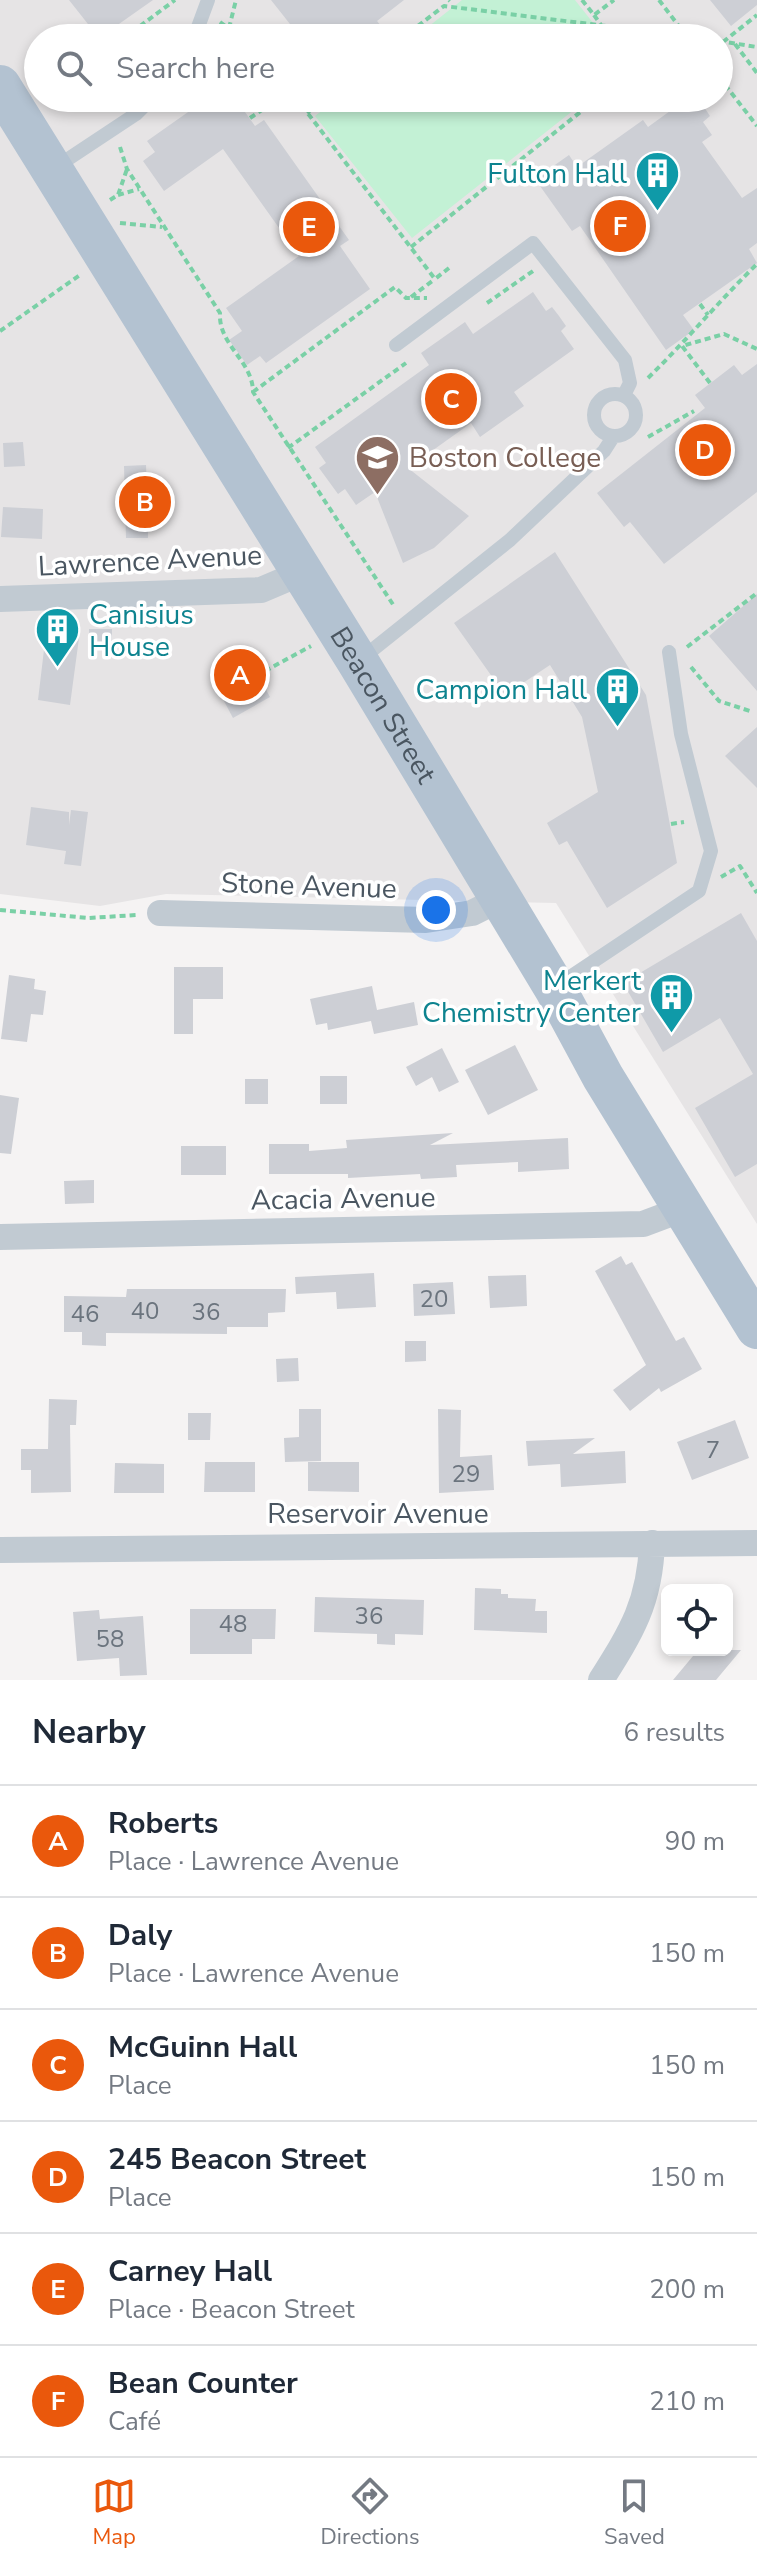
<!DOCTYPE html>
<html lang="en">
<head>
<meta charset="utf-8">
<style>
	body { margin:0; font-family:"Nunito Sans",sans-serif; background:#f2f2f3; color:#1f2937 }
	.controls { position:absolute; right:24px; bottom:24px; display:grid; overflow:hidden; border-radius:12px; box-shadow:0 4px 12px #0003 }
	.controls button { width:72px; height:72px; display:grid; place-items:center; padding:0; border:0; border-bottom:2px solid #e0e1e3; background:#fff; color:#1f2937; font:40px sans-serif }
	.you { position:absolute; left:436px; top:910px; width:28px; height:28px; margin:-20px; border:6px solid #fff; border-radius:50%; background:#1a73e8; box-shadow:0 0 0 12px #1a73e833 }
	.badge { display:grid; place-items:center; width:52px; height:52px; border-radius:50%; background:#ea580c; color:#fff; font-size:26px; font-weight:700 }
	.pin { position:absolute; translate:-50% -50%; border:4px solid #fff; box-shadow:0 2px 8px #0006 }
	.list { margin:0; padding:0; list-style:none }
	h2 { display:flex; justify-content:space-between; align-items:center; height:104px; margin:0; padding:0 32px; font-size:34px }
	h2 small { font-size:26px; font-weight:400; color:#747a83 }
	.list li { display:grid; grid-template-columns:52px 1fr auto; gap:24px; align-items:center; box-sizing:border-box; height:112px; padding:0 32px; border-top:2px solid #e0e1e3 }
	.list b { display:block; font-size:30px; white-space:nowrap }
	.list p { margin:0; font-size:26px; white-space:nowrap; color:#747a83 }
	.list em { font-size:26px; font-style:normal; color:#747a83 }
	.icon { flex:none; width:44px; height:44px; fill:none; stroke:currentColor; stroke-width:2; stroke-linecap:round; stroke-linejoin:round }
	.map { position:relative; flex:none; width:757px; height:1680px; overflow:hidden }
	.search { position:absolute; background:#fff; box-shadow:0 4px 12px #0003; left:24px; right:24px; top:24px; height:88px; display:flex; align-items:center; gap:20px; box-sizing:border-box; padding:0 28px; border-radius:44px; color:#747a83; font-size:30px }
	.sheet { height:776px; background:#fff }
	nav { display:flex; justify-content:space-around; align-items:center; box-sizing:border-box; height:112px; border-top:2px solid #e0e1e3; background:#fff; font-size:22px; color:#747a83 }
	nav a { display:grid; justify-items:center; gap:4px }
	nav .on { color:#ea580c }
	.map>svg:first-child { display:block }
	.education { fill:#e6e4e5; fill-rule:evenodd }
	.green { fill:#c3f1d5 }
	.building { fill:#cdcfd5 }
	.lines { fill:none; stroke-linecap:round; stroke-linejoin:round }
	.path { stroke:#7ad0a6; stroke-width:4; stroke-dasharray:6 4; stroke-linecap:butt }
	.service { stroke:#c1cad2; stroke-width:14 }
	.minor { stroke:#c1cad2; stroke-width:26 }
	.primary { stroke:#b3c2d1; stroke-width:42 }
	.labels { text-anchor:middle; stroke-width:7; stroke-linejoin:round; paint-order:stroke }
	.number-label { font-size:24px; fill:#6b747e }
	.culture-label { font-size:28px; fill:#0d838f; stroke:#fff; text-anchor:end }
	.education-label { font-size:28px; fill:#785e54; stroke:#fff; text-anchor:start }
	.street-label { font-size:28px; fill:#4a5661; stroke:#fff }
</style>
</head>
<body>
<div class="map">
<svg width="757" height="1680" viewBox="0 0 757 1680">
	<rect width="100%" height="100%" fill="#f5f3f3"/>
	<!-- education -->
	<path class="education" d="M0 0H757V1224L556 903 166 894 100 906 0 894ZM38 38H719V98H38Z"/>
	<!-- green -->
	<path class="green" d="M462 0H575L605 38H414Z
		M338 98H589L412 238 315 116Z"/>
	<!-- building -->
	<path class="building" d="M69 0H153L99 38Z
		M271 0H404L377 21 391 38H301Z
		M710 0H757V5L731 26Z
		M208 98H235L255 126 264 120 349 240 340 246 370 289 266 363 260 356 247 365 229 340 242 331 226 308 299 256 223 149 164 191 143 161 155 152 147 141Z
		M688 98H698L710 116 703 122 712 135 702 142 742 198 757 188V243L749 249 757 263 683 315 694 330 666 350 580 226 572 231 535 179 569 155 577 167 643 120 648 127Z
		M533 292 546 311 552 307 559 316 566 326 561 331 574 349 514 392 524 406 480 437 471 423 408 468 469 516 434 548 403 563 375 492 356 505 345 489 338 494 319 468 326 463 315 447 429 365 421 353 465 322 473 334Z
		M757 364V492L664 564 630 522 624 527 597 493 705 408 695 395 734 365 742 375Z
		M23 442 25 466 4 467 3 443Z
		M146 465 147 490 165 489 166 514H148V538H126L124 466Z
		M3 507 43 509 42 539 1 537Z
		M555 552 646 695 677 863 607 908 567 841 559 845 547 823 598 792 582 717 550 665 505 695 454 623Z
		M757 594V691L709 636Z
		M89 629H112V648H89Z
		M46 633 79 638 70 705 38 700Z
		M245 650 270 697 233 718 217 688 226 683 216 666Z
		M757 727V788L725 756Z
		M31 807 69 812V825L71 810 88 812 81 866 64 864 66 851 26 845Z
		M741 913 757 941V1164L735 1177 695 1108 753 1074 720 1018 663 1052 623 983Z
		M174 967H223V999H193V1034H174Z
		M9 975 35 979 34 989 46 991 43 1015 31 1014 27 1042 1 1039Z
		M372 986 377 1010 414 1002 418 1025 374 1034 371 1021 328 1030 327 1023 316 1025 310 999Z
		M515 1045 538 1090 488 1115 465 1070Z
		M442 1048 459 1082 439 1092 432 1077 416 1086 406 1067Z
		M320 1076H347V1104H320Z
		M245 1079H268V1104H245Z
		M0 1095 19 1098 11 1154 0 1153Z
		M453 1133 430 1145 568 1138 569 1169 518 1172V1162L456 1165 457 1177 421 1179 420 1174 348 1178V1174H269V1144H309V1151L347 1148 346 1140Z
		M181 1146H226V1175H181Z
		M94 1180V1203L65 1204 64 1181Z
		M621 1256 626 1265 632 1262 676 1341 684 1337 702 1369 661 1392 659 1388 630 1411 613 1390 646 1365 595 1271Z
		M374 1273 376 1307 337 1309 336 1292 296 1294 295 1277Z
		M526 1275 527 1306 490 1308 488 1276Z
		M453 1282 455 1314 414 1316 413 1284Z
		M127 1289H286L285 1312 268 1313V1327H227V1334L106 1333V1346L82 1345V1332H64V1296L126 1297Z
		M405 1341H426V1361L405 1362Z
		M298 1358 299 1381 277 1382 276 1359Z
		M49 1399 77 1400 76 1425H70L71 1492 31 1493V1470H21V1449H48Z
		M299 1409H321V1461L285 1462 284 1438 299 1437Z
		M438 1409 461 1410 460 1457 492 1455 494 1490 439 1493Z
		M188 1413H211L210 1440H188Z
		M735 1420 749 1458 692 1480 677 1442Z
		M595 1438 573 1454 625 1451 626 1483 561 1487 560 1464 528 1466 526 1441Z
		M205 1462H255V1492H204Z
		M308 1462H359V1492L308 1491Z
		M115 1463 164 1464V1493H114Z
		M475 1588 501 1589V1594H508V1598L536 1599 535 1611H547V1633L474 1630Z
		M315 1597 424 1600 423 1635 395 1634V1645L377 1644V1634L314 1632Z
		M190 1609H276L275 1639H252V1654H190Z
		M99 1610 100 1619 143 1616 147 1675 120 1676 119 1658 77 1661 73 1612Z
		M698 1650H741L716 1680H673Z"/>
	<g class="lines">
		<!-- path -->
		<path class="path" d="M449 0 450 1
			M582 0 594 15 614 0
			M659 0 688 38
			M594 15 610 38
			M220 22 241 38
			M229 28 236 0
			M124 38 175 0
			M292 38 298 34
			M402 38 444 6 638 30 672 38
			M719 41 757 47
			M723 42 757 15
			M735 44 757 73
			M719 77 757 126
			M103 98 110 110
			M296 98 435 279 449 268
			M307 113 326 98
			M250 118 280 98
			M120 147 127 169 220 313C218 345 253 361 253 392L394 606
			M118 195 139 189
			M110 200 118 195 127 169
			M120 223 162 227
			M411 247 598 98
			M411 297 435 279
			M487 303 533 271
			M700 304 708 315
			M0 331 80 275
			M648 378C686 341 719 301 757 264
			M710 383 682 346 724 334 757 349
			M253 392 395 287 406 298H427
			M648 437 694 411
			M288 448 406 363
			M687 647 757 593
			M691 667 719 701 753 712
			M265 671 311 646
			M671 824 684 822
			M721 877 740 866 757 893
			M0 910 89 918 137 915"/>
		<!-- service -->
		<path class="service" d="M194 38 208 0
			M56 167 136 114 152 98
			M396 345 533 243 625 360 630 383 624 395
			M594 415a21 21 0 1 1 42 0a21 21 0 1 1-42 0Z
			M361 659 510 540 604 451 613 437
			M558 985 699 891 711 851 681 734 669 652"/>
		<!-- minor -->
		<path class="minor" d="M0 599 261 590 301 573
			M160 913 426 920 472 913 500 899
			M0 1237 643 1224 683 1209
			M0 1550 757 1543
			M601 1680C632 1631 650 1602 652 1543"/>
		<!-- primary -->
		<path class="primary" id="s1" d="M0 86 358 662 556 990 603 1077 757 1328"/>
	</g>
	<!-- icons -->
	<defs>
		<symbol id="building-pin" viewBox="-11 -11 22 30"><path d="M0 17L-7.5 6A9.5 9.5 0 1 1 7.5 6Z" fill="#0f9aa8" stroke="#fff"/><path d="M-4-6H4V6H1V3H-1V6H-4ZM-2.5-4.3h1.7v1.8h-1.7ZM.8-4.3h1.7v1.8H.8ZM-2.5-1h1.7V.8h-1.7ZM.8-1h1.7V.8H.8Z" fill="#fff"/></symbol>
		<symbol id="university-pin" viewBox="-11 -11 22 30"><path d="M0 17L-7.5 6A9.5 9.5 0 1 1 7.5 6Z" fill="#8d6e63" stroke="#fff"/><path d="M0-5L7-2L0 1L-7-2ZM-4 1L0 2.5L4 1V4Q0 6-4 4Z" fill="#fff"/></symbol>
	</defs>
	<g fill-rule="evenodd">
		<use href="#building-pin" x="632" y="148" width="51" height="69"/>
		<use href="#university-pin" x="352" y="432" width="51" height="69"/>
		<use href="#building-pin" x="32" y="604" width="51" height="69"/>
		<use href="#building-pin" x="592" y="664" width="51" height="69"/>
		<use href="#building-pin" x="646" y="970" width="51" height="69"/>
	</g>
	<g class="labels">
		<!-- number labels -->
		<g class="number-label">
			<text x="434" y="1307">20</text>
			<text x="145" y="1319">40</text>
			<text x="206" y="1320">36</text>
			<text x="85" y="1322">46</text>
			<text x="713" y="1458">7</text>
			<text x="466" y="1482">29</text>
			<text x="369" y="1624">36</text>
			<text x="233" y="1632">48</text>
			<text x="110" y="1647">58</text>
		</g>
		<!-- culture labels -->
		<g class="culture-label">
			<text x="627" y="183">Fulton Hall</text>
			<text x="89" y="624" text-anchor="start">Canisius<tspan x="89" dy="32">House</tspan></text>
			<text x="587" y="699">Campion Hall</text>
			<text x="641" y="990">Merkert<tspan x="641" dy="32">Chemistry Center</tspan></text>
		</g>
		<!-- education labels -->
		<g class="education-label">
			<text x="409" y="467">Boston College</text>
		</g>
		<!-- street labels -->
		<g class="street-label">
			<text transform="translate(150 560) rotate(-3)" y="10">Lawrence Avenue</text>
			<text dy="10" stroke="none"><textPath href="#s1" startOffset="728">Beacon Street</textPath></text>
			<text transform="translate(309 885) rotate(2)" y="10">Stone Avenue</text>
			<text transform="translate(343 1198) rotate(-1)" y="10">Acacia Avenue</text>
			<text x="378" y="1523">Reservoir Avenue</text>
		</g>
	</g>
</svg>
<div class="controls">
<button><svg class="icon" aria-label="locate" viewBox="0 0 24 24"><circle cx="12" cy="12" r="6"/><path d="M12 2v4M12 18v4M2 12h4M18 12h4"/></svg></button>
</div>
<div class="you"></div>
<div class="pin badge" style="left:240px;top:675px">A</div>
<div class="pin badge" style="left:145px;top:502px">B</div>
<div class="pin badge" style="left:451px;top:399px">C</div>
<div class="pin badge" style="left:705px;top:450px">D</div>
<div class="pin badge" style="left:309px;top:227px">E</div>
<div class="pin badge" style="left:620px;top:226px">F</div>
<div class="search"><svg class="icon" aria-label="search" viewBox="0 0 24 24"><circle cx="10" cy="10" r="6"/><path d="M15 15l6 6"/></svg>Search here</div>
</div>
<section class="sheet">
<h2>Nearby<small>6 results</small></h2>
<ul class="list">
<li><span class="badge">A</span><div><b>Roberts</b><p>Place · Lawrence Avenue</p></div><em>90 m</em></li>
<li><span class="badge">B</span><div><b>Daly</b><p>Place · Lawrence Avenue</p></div><em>150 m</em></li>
<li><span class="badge">C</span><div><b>McGuinn Hall</b><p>Place</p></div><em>150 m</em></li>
<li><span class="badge">D</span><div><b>245 Beacon Street</b><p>Place</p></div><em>150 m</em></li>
<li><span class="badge">E</span><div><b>Carney Hall</b><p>Place · Beacon Street</p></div><em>200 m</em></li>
<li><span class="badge">F</span><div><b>Bean Counter</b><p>Café</p></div><em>210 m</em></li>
</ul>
</section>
<nav>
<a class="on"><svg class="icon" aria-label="map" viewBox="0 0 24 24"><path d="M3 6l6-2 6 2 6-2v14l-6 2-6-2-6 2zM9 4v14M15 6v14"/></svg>Map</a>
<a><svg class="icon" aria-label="directions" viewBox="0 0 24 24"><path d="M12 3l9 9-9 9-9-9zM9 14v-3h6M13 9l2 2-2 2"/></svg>Directions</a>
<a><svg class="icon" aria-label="saved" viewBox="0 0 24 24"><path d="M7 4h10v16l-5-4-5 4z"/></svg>Saved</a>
</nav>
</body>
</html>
